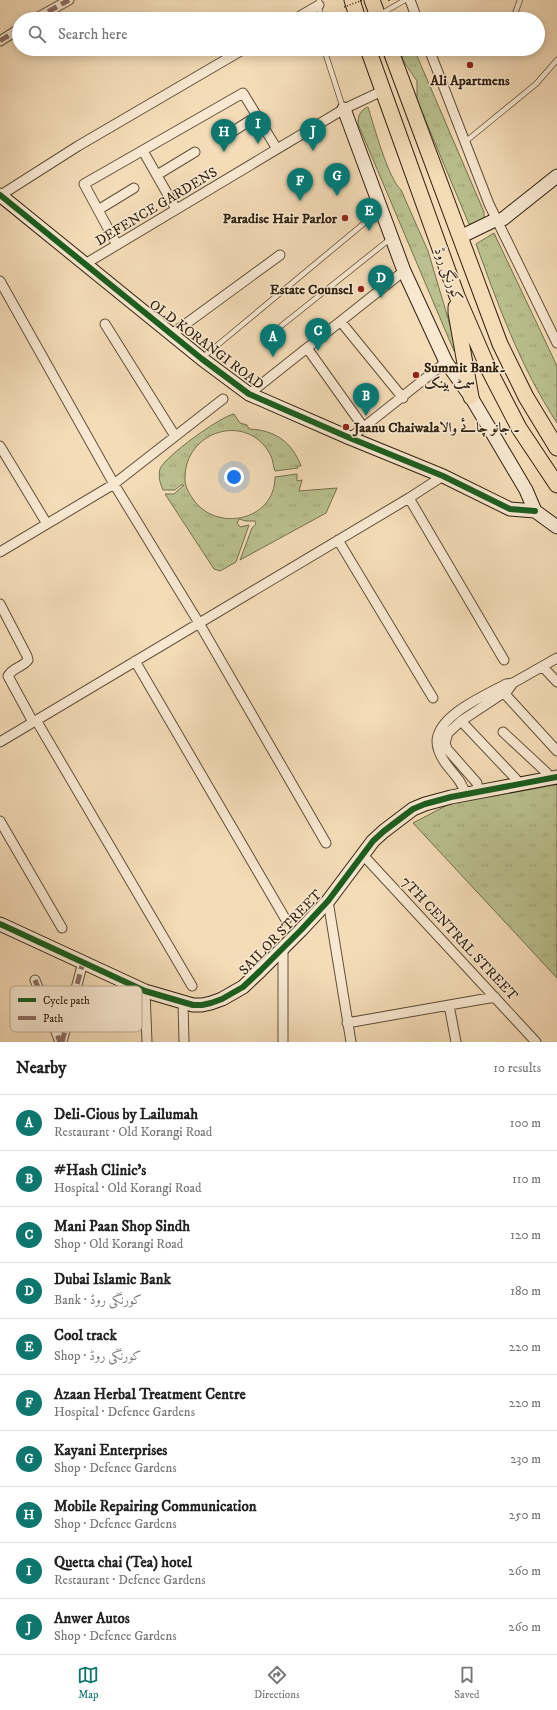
<!DOCTYPE html>
<html lang="en">
<head>
<meta charset="utf-8">
<style>
	body { margin:0; font-family:"IM FELL DW Pica",Amiri,serif; background:#f6f6f6; color:#222 }
	.you { position:absolute; left:234px; top:477px; width:14px; height:14px; margin:-10px; border:3px solid #fff; border-radius:50%; background:#1a73e8; box-shadow:0 0 0 6px #1a73e833 }
	.badge { display:grid; place-items:center; width:26px; height:26px; border-radius:50%; background:#0f766e; color:#fff; font-size:13px; font-weight:700 }
	.pin { position:absolute; translate:-50% -33px; filter:drop-shadow(0 1px 2px #0008) }
	.pin::after { content:''; position:absolute; top:21px; width:14px; height:12px; background:inherit; clip-path:polygon(0 0,100% 0,50% 100%) }
	.list { margin:0; padding:0; list-style:none }
	h2 { display:flex; justify-content:space-between; align-items:center; height:52px; margin:0; padding:0 16px; font-size:17px }
	h2 small { font-size:13px; font-weight:400; color:#767676 }
	.list li { display:grid; grid-template-columns:26px 1fr auto; gap:12px; align-items:center; box-sizing:border-box; height:56px; padding:0 16px; border-top:1px solid #e0e0e0 }
	.list b { display:block; font-size:15px; white-space:nowrap }
	.list p { margin:0; font-size:13px; white-space:nowrap; color:#767676 }
	.list em { font-size:13px; font-style:normal; color:#767676 }
	.icon { flex:none; width:22px; height:22px; fill:none; stroke:currentColor; stroke-width:2; stroke-linecap:round; stroke-linejoin:round }
	.map { position:relative; flex:none; width:557px; height:1042px; overflow:hidden }
	.search { position:absolute; background:#fff; box-shadow:0 2px 10px #0003; left:12px; right:12px; top:12px; height:44px; display:flex; align-items:center; gap:10px; box-sizing:border-box; padding:0 14px; border-radius:22px; color:#767676; font-size:15px }
	.sheet { height:612px; background:#fff }
	nav { display:flex; justify-content:space-around; align-items:center; box-sizing:border-box; height:56px; border-top:1px solid #e0e0e0; background:#fff; font-size:11px; color:#767676 }
	nav a { display:grid; justify-items:center; gap:2px }
	nav .on { color:#0f766e }
	.map>svg:first-child { display:block }
	.grass { fill:url(#grass-tufts); stroke:#75704f }
	.lines { fill:none; stroke-linecap:round; stroke-linejoin:round }
	.lane-casing { stroke:#615039; stroke-width:6 }
	.street-casing { stroke:#615039; stroke-width:11 }
	.secondary-casing { stroke:#30210f; stroke-width:15 }
	.primary-casing { stroke:#30210f; stroke-width:17 }
	.path { stroke:#30210f; stroke-width:1.5; stroke-dasharray:1 2; stroke-linecap:butt }
	.lane { stroke:#f8e8d1; stroke-width:4.5 }
	.street { stroke:#f8e8d1; stroke-width:9 }
	.secondary { stroke:#f8e8d1; stroke-width:13 }
	.primary { stroke:#f4dcb8; stroke-width:15 }
	.path-bridge { stroke:#30210f; stroke-width:1.5; stroke-dasharray:1 2; stroke-linecap:butt }
	.quiet { stroke:#8d6e63; stroke-width:5; stroke-dasharray:10 5; stroke-linecap:butt }
	.cycleway-casing { stroke:#f8e8d1; stroke-width:8 }
	.cycleway { stroke:#1b5e20; stroke-width:6 }
	.poi-dot { fill:#8f2418; stroke:#f8e8d1; stroke-width:1.5 }
	.labels { text-anchor:middle; stroke-width:3; stroke-linejoin:round; paint-order:stroke }
	.poi-label { font-size:14px; font-weight:bold; fill:#30210f; stroke:#f8e8d1; text-anchor:end }
	.street-label { font-size:14px; fill:#30210f; stroke:#f8e8d1 }
	.key { fill:#f8e8d1; stroke:#bcac97; stroke-width:1 }
	.key-label { font-size:11px; fill:#30210f }
</style>
</head>
<body>
<div class="map">
<svg width="557" height="1042" viewBox="0 0 557 1042">
	<defs>
		<pattern id="grass-tufts" width="24" height="20" patternUnits="userSpaceOnUse"><rect width="24" height="20" fill="#bac08f"/><path d="M3 7l-1-3M5 7V3M7 7l1-3M15 17l-1-3M17 17v-4M19 17l1-3" fill="none" stroke="#a0a57a"/></pattern>
	</defs>
	<rect width="100%" height="100%" fill="#f4dcb8"/>
	<filter id="stains"><feTurbulence type="fractalNoise" baseFrequency=".005" numOctaves="4"/><feColorMatrix values="0 0 0 0 .2 0 0 0 0 .09 0 0 0 0 .02 0 0 0 .5 -.17"/></filter>
	<radialGradient id="worn" r=".72"><stop offset=".6" stop-color="#630" stop-opacity="0"/><stop offset="1" stop-color="#630" stop-opacity=".3"/></radialGradient>
	<!-- grass -->
	<path class="grass" d="M399 49H414L484 212V219L475 225 469 224 417 100V81L404 62Z
		M368 107C374 126 388 178 401 190L428 251 458 352 454 351 358 124C358 116 360 110 368 107Z
		M494 233 557 366V423C520 366 499 307 476 244Z
		M234 414 240 423 247 425 249 429C275 430 292 442 301 466H297L298 468 275 471C273 466 273 460 271 456 249 411 184 430 185 479 185 487 189 493 193 499 216 533 275 521 275 477L297 474V481L302 480 299 491 337 488 326 513 240 560 252 528 256 524 255 521H246L239 519 237 523 240 527 249 525 236 562 220 571 214 569 165 494H174L184 485H181L175 490H163C160 483 158 477 160 469 164 457 221 416 234 414Z
		M557 781V978L413 823 455 801Z"/>
	<g class="lines">
		<defs>
			<path id="lane" d="M319 0 320 19
				M379 15 405 0
				M513 19 520 0
				M324 49 343 108
				M465 142 536 84 557 60
				M266 338 390 239
				M202 358 380 210"/>
			<path id="street" d="M410 0 417 19
				M35 19 69 0
				M295 19 319 5
				M0 41 19 29
				M429 49 489 204 557 343
				M221 139 257 116
				M143 151 176 209
				M157 175 195 152
				M1 195 78 146 244 49
				M98 210 134 188
				M117 245 84 184 243 93 277 149
				M85 264 344 109 382 91
				M0 281 114 484 223 399
				M341 322 403 398
				M105 324 175 436
				M172 334 280 255
				M307 348 364 428
				M249 394 404 271
				M350 438 446 362
				M0 446 47 524
				M409 498 504 660
				M338 540 433 698
				M0 552 114 484 199 623 326 843
				M0 604 27 656 28 660C23 667 12 668 8 676L33 722
				M135 661 286 920
				M543 667 557 682
				M504 693 557 751
				M36 720 192 986
				M461 721 516 779 517 784
				M503 732 547 773 548 779
				M0 742 409 498 443 476
				M478 792 477 783 447 749 445 743 448 733 461 721 508 690 513 683 557 658
				M465 794C463 781 451 772 444 761 440 755 437 749 437 741 438 715 486 695 506 684L513 683
				M0 821 62 928
				M363 855 536 1042
				M328 901 351 1042
				M35 980 60 1042
				M145 991 147 1042
				M183 1003 184 1042
				M449 1005 456 1042
				M347 1023 495 997
				M62 1042 83 962
				M283 1042V949"/>
			<path id="secondary" d="M344 109 404 271 446 362 471 397 526 490 535 511 557 527
				M0 195 202 359 249 394 350 438 443 476 510 509 535 511
				M460 237 493 221 503 219 557 176
				M0 924 145 991 193 1005H202L211 1003 222 999 243 987 260 971 301 930 328 901 373 841 384 831 413 809 425 804 451 797 557 777"/>
			<path id="primary" d="M352 0 358 19
				M372 0 379 19
				M368 49 457 296 489 370 519 428 557 485
				M390 49 500 344 526 397 557 448
				M456 307V313L471 397"/>
		</defs>
		<!-- lane casing -->
		<use href="#lane" class="lane-casing"/>
		<!-- street casing -->
		<use href="#street" class="street-casing"/>
		<!-- secondary casing -->
		<use href="#secondary" class="secondary-casing"/>
		<!-- primary casing -->
		<use href="#primary" class="primary-casing"/>
		<!-- path -->
		<path class="path" d="M389 0V1
			M340 19 345 17"/>
		<!-- lane -->
		<use href="#lane" class="lane"/>
		<!-- street -->
		<use href="#street" class="street"/>
		<!-- secondary -->
		<use href="#secondary" class="secondary"/>
		<!-- primary -->
		<use href="#primary" class="primary"/>
		<!-- path-bridge -->
		<path class="path-bridge" d="M344 7 363 0"/>
		<!-- quiet -->
		<path class="quiet" d="M35 19 69 0
			M0 41 19 29
			M35 980 60 1042
			M62 1042 83 962"/>
		<defs>
			<path id="cycleway" d="M0 195 202 359 249 394 350 438 443 476 510 509 535 511
				M0 924 145 991 193 1005H202L211 1003 222 999 243 987 260 971 301 930 328 901 373 841 384 831 413 809 425 804 451 797 557 777"/>
		</defs>
		<!-- cycleway casing -->
		<use href="#cycleway" class="cycleway-casing"/>
		<!-- cycleway -->
		<use href="#cycleway" class="cycleway"/>
	</g>
	<!-- markers -->
	<g class="poi-dot">
		<circle cx="470" cy="65" r="4"/>
		<circle cx="345" cy="218" r="4"/>
		<circle cx="361" cy="289" r="4"/>
		<circle cx="416" cy="375" r="4"/>
		<circle cx="346" cy="427" r="4"/>
	</g>
	<g class="labels">
		<!-- poi labels -->
		<g class="poi-label">
			<text x="470" y="85" text-anchor="middle">Ali Apartmens</text>
			<text x="337" y="223">Paradise Hair Parlor</text>
			<text x="353" y="294">Estate Counsel</text>
			<text x="424" y="372" text-anchor="start">Summit Bank۔<tspan x="424" dy="16">سمٹ بینک</tspan></text>
			<text x="354" y="432" text-anchor="start">Jaanu Chaiwala۔ جانو چائے والا</text>
		</g>
		<!-- street labels -->
		<g class="street-label">
			<text transform="translate(156 206) rotate(-31)" y="5">DEFENCE GARDENS</text>
			<text transform="translate(449 274) rotate(69)" y="5">کورنگی روڈ</text>
			<text transform="translate(207 344) rotate(37)" y="5">OLD KORANGI ROAD</text>
			<text transform="translate(280 932) rotate(-46)" y="5">SAILOR STREET</text>
			<text transform="translate(460 938) rotate(47)" y="5">7TH CENTRAL STREET</text>
		</g>
	</g>
	<!-- legend -->
	<rect x="10" y="986" width="132" height="46" rx="6" class="key"/>
	<rect x="18" y="998" width="18" height="4" fill="#1b5e20"/>
	<rect x="18" y="1016" width="18" height="4" fill="#8d6e63"/>
	<g class="key-label">
		<text x="43" y="1004">Cycle path</text>
		<text x="43" y="1022">Path</text>
	</g>
	<rect width="100%" height="100%" filter="url(#stains)"/>
	<rect width="100%" height="100%" fill="url(#worn)"/>
</svg>
<div class="you"></div>
<div class="pin badge" style="left:273px;top:357px">A</div>
<div class="pin badge" style="left:366px;top:416px">B</div>
<div class="pin badge" style="left:318px;top:351px">C</div>
<div class="pin badge" style="left:381px;top:298px">D</div>
<div class="pin badge" style="left:369px;top:231px">E</div>
<div class="pin badge" style="left:300px;top:201px">F</div>
<div class="pin badge" style="left:337px;top:196px">G</div>
<div class="pin badge" style="left:224px;top:152px">H</div>
<div class="pin badge" style="left:258px;top:144px">I</div>
<div class="pin badge" style="left:313px;top:151px">J</div>
<div class="search"><svg class="icon" aria-label="search" viewBox="0 0 24 24"><circle cx="10" cy="10" r="6"/><path d="M15 15l6 6"/></svg>Search here</div>
</div>
<section class="sheet">
<h2>Nearby<small>10 results</small></h2>
<ul class="list">
<li><span class="badge">A</span><div><b>Deli-Cious by Lailumah</b><p>Restaurant · Old Korangi Road</p></div><em>100 m</em></li>
<li><span class="badge">B</span><div><b>#Hash Clinic's</b><p>Hospital · Old Korangi Road</p></div><em>110 m</em></li>
<li><span class="badge">C</span><div><b>Mani Paan Shop Sindh</b><p>Shop · Old Korangi Road</p></div><em>120 m</em></li>
<li><span class="badge">D</span><div><b>Dubai Islamic Bank</b><p>Bank · کورنگی روڈ</p></div><em>180 m</em></li>
<li><span class="badge">E</span><div><b>Cool track</b><p>Shop · کورنگی روڈ</p></div><em>220 m</em></li>
<li><span class="badge">F</span><div><b>Azaan Herbal Treatment Centre</b><p>Hospital · Defence Gardens</p></div><em>220 m</em></li>
<li><span class="badge">G</span><div><b>Kayani Enterprises</b><p>Shop · Defence Gardens</p></div><em>230 m</em></li>
<li><span class="badge">H</span><div><b>Mobile Repairing Communication</b><p>Shop · Defence Gardens</p></div><em>250 m</em></li>
<li><span class="badge">I</span><div><b>Quetta chai (Tea) hotel</b><p>Restaurant · Defence Gardens</p></div><em>260 m</em></li>
<li><span class="badge">J</span><div><b>Anwer Autos</b><p>Shop · Defence Gardens</p></div><em>260 m</em></li>
</ul>
</section>
<nav>
<a class="on"><svg class="icon" aria-label="map" viewBox="0 0 24 24"><path d="M3 6l6-2 6 2 6-2v14l-6 2-6-2-6 2zM9 4v14M15 6v14"/></svg>Map</a>
<a><svg class="icon" aria-label="directions" viewBox="0 0 24 24"><path d="M12 3l9 9-9 9-9-9zM9 14v-3h6M13 9l2 2-2 2"/></svg>Directions</a>
<a><svg class="icon" aria-label="saved" viewBox="0 0 24 24"><path d="M7 4h10v16l-5-4-5 4z"/></svg>Saved</a>
</nav>
</body>
</html>
